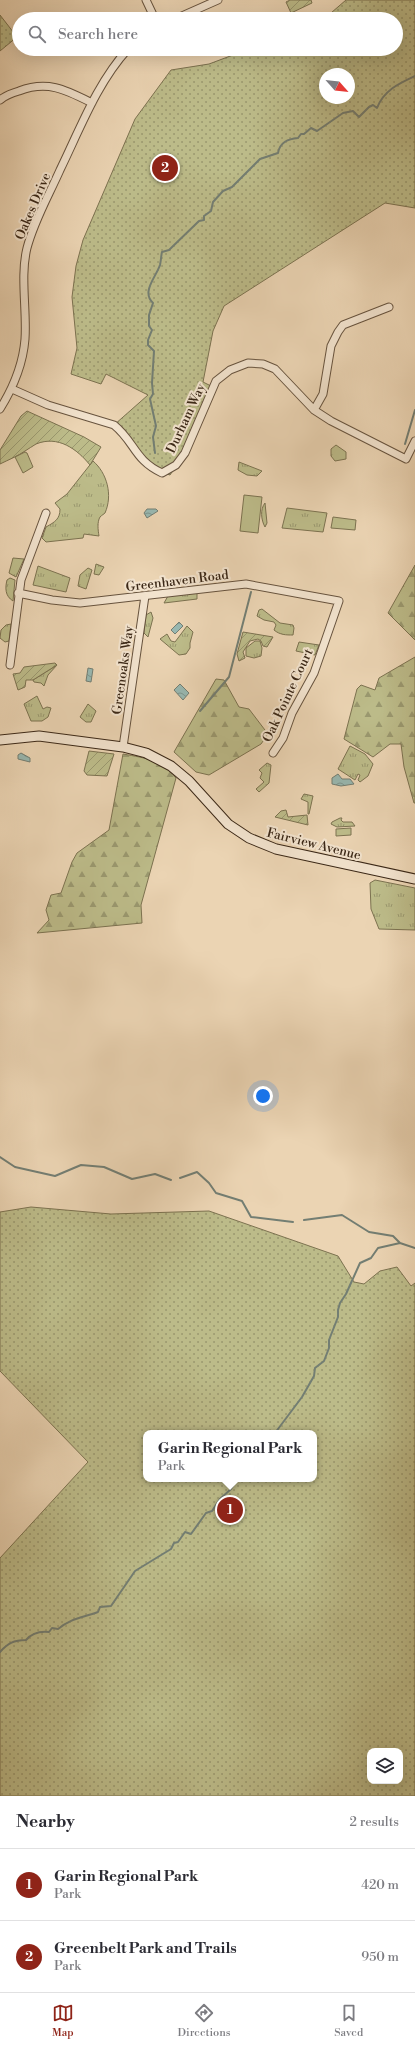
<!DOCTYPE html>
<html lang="en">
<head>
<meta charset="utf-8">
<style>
	body { margin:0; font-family:"Libre Bodoni",serif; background:#f7f7f7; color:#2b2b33 }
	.controls { position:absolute; right:12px; bottom:12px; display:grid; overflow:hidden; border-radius:8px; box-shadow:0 4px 16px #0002 }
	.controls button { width:36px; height:36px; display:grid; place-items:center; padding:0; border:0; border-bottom:1px solid #e1e1e2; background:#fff; color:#2b2b33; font:20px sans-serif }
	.compass { position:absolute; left:319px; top:68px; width:36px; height:36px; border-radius:50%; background:#fff; box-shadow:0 4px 16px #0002; rotate:117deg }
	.you { position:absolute; left:263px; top:1096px; width:14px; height:14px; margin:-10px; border:3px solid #fff; border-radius:50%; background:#1a73e8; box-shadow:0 0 0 6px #1a73e833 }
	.badge { display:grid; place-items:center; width:26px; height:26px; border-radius:50%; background:#8f2418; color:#fff; font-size:13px; font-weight:700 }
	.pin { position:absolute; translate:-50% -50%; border:2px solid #fff; box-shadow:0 1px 4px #0006 }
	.popup { position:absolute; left:143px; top:1430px; width:174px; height:52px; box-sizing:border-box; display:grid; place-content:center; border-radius:8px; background:#fff; filter:drop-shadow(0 1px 3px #0005); font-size:13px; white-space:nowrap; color:#7c7c81 }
	.popup b { font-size:15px; color:#2b2b33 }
	.popup::after { content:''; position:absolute; left:50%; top:100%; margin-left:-8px; border:8px solid transparent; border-top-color:#fff }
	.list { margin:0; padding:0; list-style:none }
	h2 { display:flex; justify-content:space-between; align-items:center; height:52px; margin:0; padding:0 16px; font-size:17px }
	h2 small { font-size:13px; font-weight:400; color:#7c7c81 }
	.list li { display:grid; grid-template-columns:26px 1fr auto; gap:12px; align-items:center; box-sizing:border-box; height:72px; padding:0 16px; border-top:1px solid #e1e1e2 }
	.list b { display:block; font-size:15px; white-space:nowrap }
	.list p { margin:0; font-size:13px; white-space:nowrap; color:#7c7c81 }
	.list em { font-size:13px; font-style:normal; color:#7c7c81 }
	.icon { flex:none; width:22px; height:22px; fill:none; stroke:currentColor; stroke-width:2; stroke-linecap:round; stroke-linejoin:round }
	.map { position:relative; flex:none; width:415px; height:1796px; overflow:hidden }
	.search { position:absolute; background:#fff; box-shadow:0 4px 16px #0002; left:12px; right:12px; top:12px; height:44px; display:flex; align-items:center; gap:10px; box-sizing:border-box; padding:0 14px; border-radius:22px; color:#7c7c81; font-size:15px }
	.sheet { height:196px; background:#fff }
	nav { display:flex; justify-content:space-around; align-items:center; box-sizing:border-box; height:56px; border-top:1px solid #e1e1e2; background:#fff; font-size:11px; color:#7c7c81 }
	nav a { display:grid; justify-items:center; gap:2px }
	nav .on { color:#8f2418 }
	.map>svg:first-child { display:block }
	.grass { fill:url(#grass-tufts); stroke:#7c7250 }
	.forest { fill:url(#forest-firs); stroke:#7c7250 }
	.park { fill:url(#park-dots); stroke:#7c7250; fill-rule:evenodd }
	.garden { fill:url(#garden-furrows); stroke:#7c7250 }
	.pitch { fill:#bcbb89; stroke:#7c7250 }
	.water { fill:url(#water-waves); stroke:#737e73 }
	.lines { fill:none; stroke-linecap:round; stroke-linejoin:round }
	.stream { stroke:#737e73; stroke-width:2 }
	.minor-casing { stroke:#67533e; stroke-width:9 }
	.secondary-casing { stroke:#3b2817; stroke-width:11 }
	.minor { stroke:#f2e3ce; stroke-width:7 }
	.secondary { stroke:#f2e3ce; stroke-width:9 }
	.labels { text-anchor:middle; stroke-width:4; stroke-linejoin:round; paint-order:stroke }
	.street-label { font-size:13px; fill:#3b2817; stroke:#f2e3ce }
</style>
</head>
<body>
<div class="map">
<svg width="415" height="1796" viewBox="0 0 415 1796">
	<defs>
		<pattern id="grass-tufts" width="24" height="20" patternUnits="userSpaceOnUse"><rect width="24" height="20" fill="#bcbb89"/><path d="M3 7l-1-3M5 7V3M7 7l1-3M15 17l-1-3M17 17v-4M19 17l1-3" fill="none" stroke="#9a986f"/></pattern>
		<pattern id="forest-firs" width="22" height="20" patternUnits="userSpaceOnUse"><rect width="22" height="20" fill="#bcbb89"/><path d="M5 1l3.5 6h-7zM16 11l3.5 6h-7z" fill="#9a986f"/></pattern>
		<pattern id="park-dots" width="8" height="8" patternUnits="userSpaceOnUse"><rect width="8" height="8" fill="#bcbb89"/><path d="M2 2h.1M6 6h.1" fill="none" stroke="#9a986f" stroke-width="1.8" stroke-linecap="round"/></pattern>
		<pattern id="garden-furrows" width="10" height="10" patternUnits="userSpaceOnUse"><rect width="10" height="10" fill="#bcbb89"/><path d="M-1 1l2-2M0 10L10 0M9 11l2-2" fill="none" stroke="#9a986f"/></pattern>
		<pattern id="water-waves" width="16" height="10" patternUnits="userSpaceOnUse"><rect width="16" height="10" fill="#98b8b1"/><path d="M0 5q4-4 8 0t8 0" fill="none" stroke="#7d968f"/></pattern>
	</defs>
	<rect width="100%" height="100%" fill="#ebd4b3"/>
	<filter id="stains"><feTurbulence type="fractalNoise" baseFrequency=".005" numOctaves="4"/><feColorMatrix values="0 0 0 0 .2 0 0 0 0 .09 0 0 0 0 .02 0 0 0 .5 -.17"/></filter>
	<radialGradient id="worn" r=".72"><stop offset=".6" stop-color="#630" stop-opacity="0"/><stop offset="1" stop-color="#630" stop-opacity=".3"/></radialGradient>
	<!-- grass -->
	<path class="grass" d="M336 445 346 452V459L335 461 331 456V449Z
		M93 461C107 473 113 495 105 513 104 514 102 515 100 517 97 522 98 530 99 536L84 534 83 538 46 542 42 538 46 527C55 522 60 519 60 509L55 503 67 494Z
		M239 462 262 471 257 476 247 475 238 470Z
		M265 503 267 523 265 527C261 520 260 509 265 503Z
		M287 508 327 513 323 532 282 528Z
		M13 558 24 559 16 577 9 573Z
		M96 564 104 567 99 575 94 574Z
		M38 566 70 578 66 592 33 585Z
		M88 568 92 570 86 589 78 586 80 575Z
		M10 578 15 580 13 601C5 596 5 588 7 580Z
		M197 592V599L164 603 168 596Z
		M262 609 280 623 293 625 294 628 293 635C286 635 280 635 274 630L276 625 274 622 264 620 257 616 259 610Z
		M151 612 153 618 148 637 144 633 146 615Z
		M11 624 9 641 5 642 0 638 1 630 6 625Z
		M187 626 193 632 190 643V648L186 654 179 655 160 639 167 634 171 641 175 642Z
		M255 641H260L262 648 261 656 254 658 246 656V648Z
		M299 642 319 645 315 655 296 651Z
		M57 665 48 675 44 686 41 683 34 682 33 680Z
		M37 696 43 709 47 707 51 708 48 717 42 721H31L24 704Z
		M88 704 96 711 91 722H86L80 717Z
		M350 746 365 754 373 764 368 776 360 782 358 780 360 775 358 774 355 780 338 769Z
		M267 763 271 765 269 783 259 792 256 789 264 782 260 778 262 773 259 770Z
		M304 794 313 796 309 814H308V802L301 799Z
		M340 818H342L341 820 343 822H352L355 826 337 827 331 824 332 822Z
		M375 880 415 888V930L379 929 371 909 370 883Z"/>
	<!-- forest -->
	<path class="forest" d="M415 565V640L388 613Z
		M415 657V803H414L404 767 401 744H390L373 757 344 739 357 689 361 685 375 690 379 678Z
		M216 679 224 680 239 707 249 709 268 734 261 744 209 775 196 772 174 752Z
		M123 754C146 758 161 760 176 778L141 905 142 923 37 933 49 920 46 910 51 895 61 893 72 862 77 853 109 830Z"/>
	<!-- park -->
	<path class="park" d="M346 0H415V208L385 203 224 306 213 331 203 382 211 386 185 453 170 475 157 471 114 425 148 395 106 374 101 384 71 374 77 348 72 297 76 266 83 240 135 119 171 70 209 64 249 49H396V19H324ZM325 74H349V98H325Z
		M0 15 17 37 0 51Z
		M31 1207 111 1214 209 1211 338 1256 354 1282 364 1284 380 1271 397 1267 411 1286 415 1283V1796H0V1558L88 1462 0 1371V1212ZM146 1433H314V1479H146ZM370 1751H400V1781H370Z"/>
	<!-- garden -->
	<path class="garden" d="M290 0H311L312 3 291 13 286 2Z
		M27 411 84 437 101 447 90 465C77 449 58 435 36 444 32 446 29 449 25 451 18 456 8 460 0 464V450L21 416Z
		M243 632 273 637 267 647 263 646 261 641 258 639 250 641 243 652 245 658 239 661 237 654Z
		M55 663 57 665 33 680H26L25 687 18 690 13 674 20 673 24 667Z
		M89 751 114 754 107 776 87 775 84 771Z
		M286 810 288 817 307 815 308 825 275 817 281 811Z"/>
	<!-- pitch -->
	<path class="pitch" d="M25 452 27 453 33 467 23 473 15 457Z
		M244 495 262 497 258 533 240 531Z
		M333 517 356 520 355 530 331 528Z
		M351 828V835L336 836V829Z"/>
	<!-- water -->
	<path class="water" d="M147 509H156L158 511 147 518 144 513Z
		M179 622 183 626 175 634 171 630Z
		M88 668 93 669 91 682 86 681Z
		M180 684 189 693 183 700 174 690Z
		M21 753 30 758V762L18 759V755Z
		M338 774 342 779H350L354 784 341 786 332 784V778Z"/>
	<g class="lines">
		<!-- stream -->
		<path class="stream" d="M405 444 415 410
			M155 453 153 437 156 426 150 399 153 394 152 383 154 351 148 345V340L152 330 149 326V315L153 303C141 292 156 277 160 265 161 261 161 256 162 252L169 250 199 221 204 220V216L211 211 213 202 223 191 232 187 260 159 278 153C280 142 288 139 298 138L301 134H304L311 128 317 131 343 113 353 111 359 117 369 107 373 105 377 108C384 90 400 83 415 76
			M200 711 229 677 251 592
			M0 1157 15 1167 55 1176 81 1165 104 1167 132 1179 155 1174 171 1180
			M180 1178 197 1172 209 1183 216 1193 242 1201 251 1217 293 1222
			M304 1220 342 1215 369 1232 393 1236 400 1243 415 1248
			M275 1433 302 1397 314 1376 315 1368 324 1361 329 1348V1340L338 1317V1310L340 1303 346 1294 360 1263 371 1258 378 1248 400 1243
			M0 1652C8 1643 14 1640 26 1640 32 1633 40 1631 49 1632L52 1628 58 1629C71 1618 82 1618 98 1612L100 1607 111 1606 135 1571 171 1549 174 1543 178 1542 185 1532 191 1534 206 1513 212 1511 220 1499 231 1489 237 1479"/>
		<defs>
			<path id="minor" d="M146 0 155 19
				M175 19 218 0
				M0 100C6 95 12 93 19 91 48 80 66 90 92 103
				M12 389 48 405 114 425C135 442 134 460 162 473L176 465 185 453 216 381 230 370 248 363 263 364 275 369 314 410 331 421 406 459 415 441
				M0 409C13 388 23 365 25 339 27 310 20 276 27 248 34 221 49 195 60 170 80 129 97 83 128 49
				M314 410 323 394 331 346 338 332 343 325 389 307
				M18 593 52 600 80 603 246 584 339 601 314 673 292 713 283 738 273 753
				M10 665 21 580 46 513
				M123 747 145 596"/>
			<path id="secondary" d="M0 740 39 736 123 747 146 753 171 766 189 781 228 824 249 838 276 849 415 879"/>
		</defs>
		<!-- minor casing -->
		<use href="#minor" class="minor-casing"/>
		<!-- secondary casing -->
		<use href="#secondary" class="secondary-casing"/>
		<!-- minor -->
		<use href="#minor" class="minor"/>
		<!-- secondary -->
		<use href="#secondary" class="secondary"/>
	</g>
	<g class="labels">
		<!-- street labels -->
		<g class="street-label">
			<text transform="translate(32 206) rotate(-67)" y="5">Oakes Drive</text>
			<text transform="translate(185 418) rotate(-65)" y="5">Durham Way</text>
			<text transform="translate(177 580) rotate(-7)" y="5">Greenhaven Road</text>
			<text transform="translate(122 670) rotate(-82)" y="5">Greenoaks Way</text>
			<text transform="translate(287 695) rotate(-65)" y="5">Oak Pointe Court</text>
			<text transform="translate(314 843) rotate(14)" y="5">Fairview Avenue</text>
		</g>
	</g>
	<rect width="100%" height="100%" filter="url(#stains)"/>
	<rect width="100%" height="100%" fill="url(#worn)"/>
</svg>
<div class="controls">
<button><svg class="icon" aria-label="layers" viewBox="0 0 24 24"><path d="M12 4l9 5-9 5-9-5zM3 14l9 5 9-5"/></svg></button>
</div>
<svg class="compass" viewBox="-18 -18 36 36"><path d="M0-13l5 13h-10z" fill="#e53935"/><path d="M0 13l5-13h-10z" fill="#7c7c81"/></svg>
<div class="you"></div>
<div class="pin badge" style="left:230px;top:1510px">1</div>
<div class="popup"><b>Garin Regional Park</b>Park</div>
<div class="pin badge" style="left:165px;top:168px">2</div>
<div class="search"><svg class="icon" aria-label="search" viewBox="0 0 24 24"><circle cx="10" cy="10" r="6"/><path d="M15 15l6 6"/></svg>Search here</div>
</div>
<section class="sheet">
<h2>Nearby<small>2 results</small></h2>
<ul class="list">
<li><span class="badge">1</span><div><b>Garin Regional Park</b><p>Park</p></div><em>420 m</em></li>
<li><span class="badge">2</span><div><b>Greenbelt Park and Trails</b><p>Park</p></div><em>950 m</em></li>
</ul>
</section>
<nav>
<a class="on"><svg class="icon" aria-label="map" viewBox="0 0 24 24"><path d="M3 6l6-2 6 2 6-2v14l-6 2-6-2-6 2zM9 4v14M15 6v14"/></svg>Map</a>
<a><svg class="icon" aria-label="directions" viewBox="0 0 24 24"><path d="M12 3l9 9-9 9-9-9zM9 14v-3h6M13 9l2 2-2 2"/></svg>Directions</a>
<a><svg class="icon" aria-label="saved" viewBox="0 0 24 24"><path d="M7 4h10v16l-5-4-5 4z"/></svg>Saved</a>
</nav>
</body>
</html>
